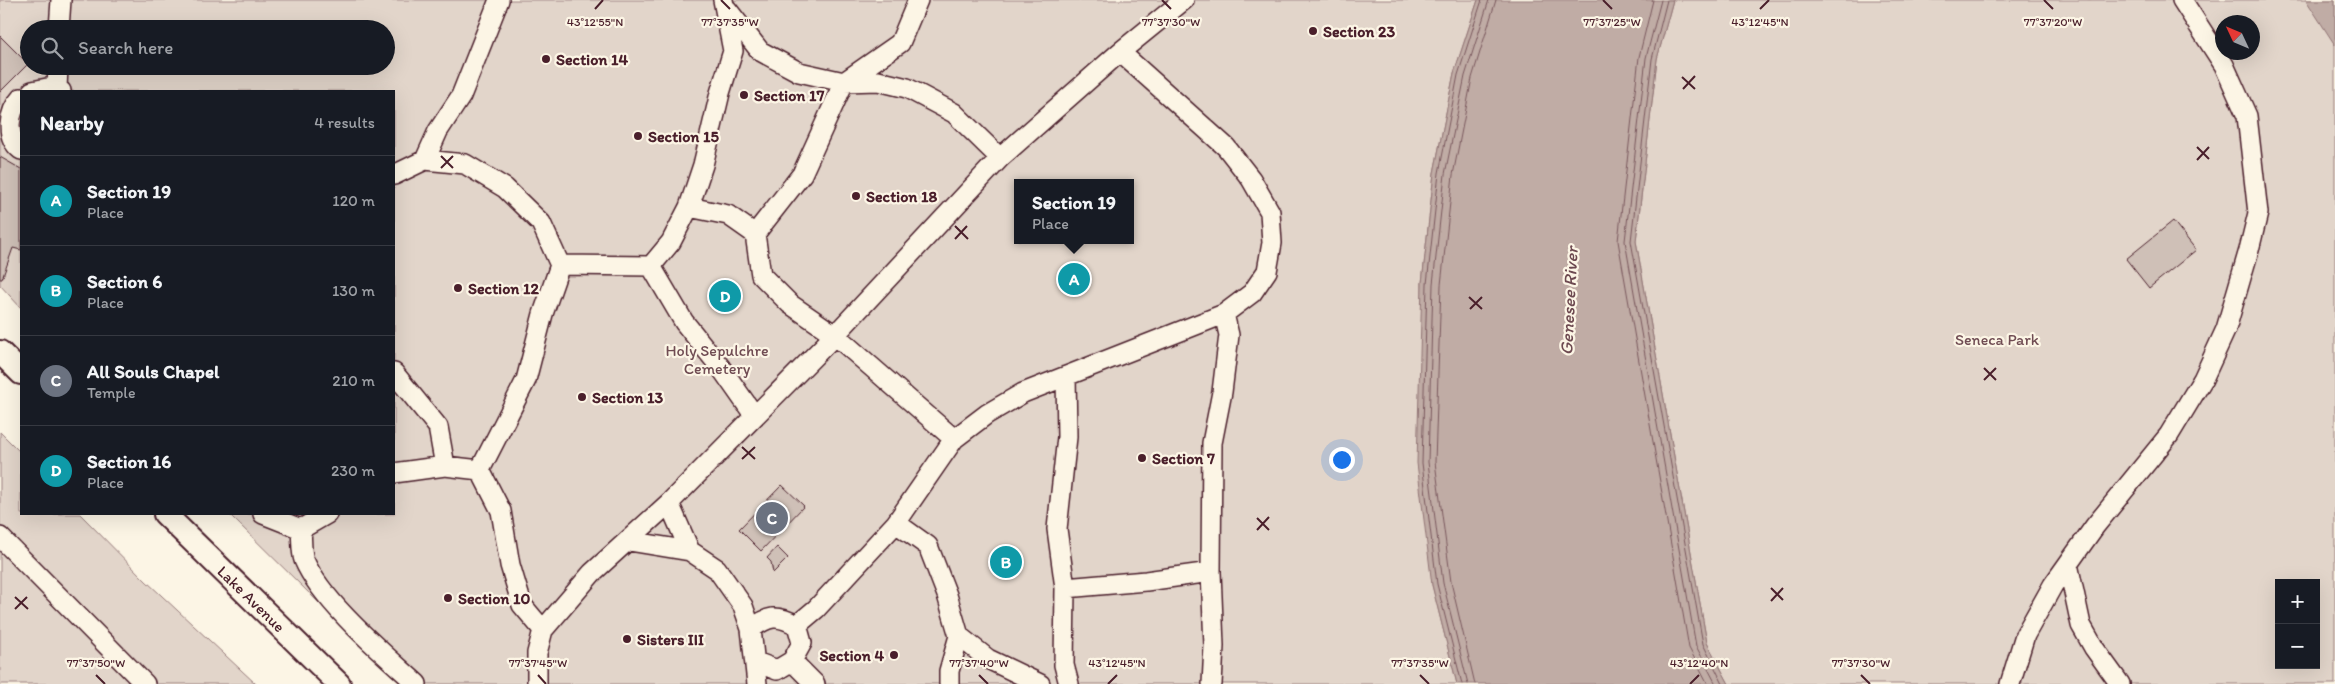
<!DOCTYPE html>
<html lang="en">
<head>
<meta charset="utf-8">
<style>
	body { margin:0; font-family:Itim,sans-serif; background:#242831; color:#f1f3f6 }
	.controls { position:absolute; right:15px; bottom:15px; display:grid; overflow:hidden; border-radius:0px; box-shadow:0 5px 20px #0002 }
	.controls button { width:45px; height:45px; display:grid; place-items:center; padding:0; border:0; border-bottom:1px solid #363941; background:#171b24; color:#f1f3f6; font:25px sans-serif }
	.compass { position:absolute; left:2215px; top:15px; width:45px; height:45px; border-radius:50%; background:#171b24; box-shadow:0 5px 20px #0002; rotate:314deg }
	.you { position:absolute; left:1341px; top:459px; width:18px; height:18px; margin:-12px; border:4px solid #fff; border-radius:50%; background:#1a73e8; box-shadow:0 0 0 8px #1a73e833 }
	.badge { display:grid; place-items:center; width:32px; height:32px; border-radius:50%; background:#a6949b; color:#fff; font-size:16px; font-weight:700 }
	.pin { position:absolute; translate:-50% -50%; border:2px solid #fff; box-shadow:0 1px 5px #0006 }
	.popup { position:absolute; left:1014px; top:179px; width:120px; height:65px; box-sizing:border-box; display:grid; place-content:center; border-radius:0px; background:#171b24; filter:drop-shadow(0 1px 4px #0005); font-size:16px; white-space:nowrap; color:#9ea1a6 }
	.popup b { font-size:19px; color:#f1f3f6 }
	.popup::after { content:''; position:absolute; left:50%; top:100%; margin-left:-10px; border:10px solid transparent; border-top-color:#171b24 }
	.list { margin:0; padding:0; list-style:none }
	h2 { display:flex; justify-content:space-between; align-items:center; height:65px; margin:0; padding:0 20px; font-size:21px }
	h2 small { font-size:16px; font-weight:400; color:#9ea1a6 }
	.list li { display:grid; grid-template-columns:32px 1fr auto; gap:15px; align-items:center; box-sizing:border-box; height:90px; padding:0 20px; border-top:1px solid #363941 }
	.list b { display:block; font-size:19px; white-space:nowrap }
	.list p { margin:0; font-size:16px; white-space:nowrap; color:#9ea1a6 }
	.list em { font-size:16px; font-style:normal; color:#9ea1a6 }
	.icon { flex:none; width:28px; height:28px; fill:none; stroke:currentColor; stroke-width:2; stroke-linecap:round; stroke-linejoin:round }
	.map { position:relative; flex:none; width:2335px; height:684px; overflow:hidden }
	.search { position:absolute; background:#171b24; box-shadow:0 5px 20px #0002; left:20px; top:20px; width:375px; height:55px; display:flex; align-items:center; gap:12px; box-sizing:border-box; padding:0 18px; border-radius:28px; color:#9ea1a6; font-size:19px }
	.panel { position:absolute; background:#171b24; box-shadow:0 5px 20px #0002; left:20px; top:90px; width:375px; height:425px; border-radius:0px }
	.map>svg:first-child { display:block }
	.green { fill:#e2d5ca; stroke:#967a7a; fill-rule:evenodd }
	.water { fill:#c0aca5; stroke:#917474 }
	.lines { fill:none; stroke-linecap:round; stroke-linejoin:round }
	.shore { stroke:#79575c; stroke-width:1 }
	.building { fill:#cfc0b7; stroke:#4a1f2b }
	.minor-casing { stroke:#4a1f2b; stroke-width:22 }
	.major-casing { stroke:#4a1f2b; stroke-width:26 }
	.minor { stroke:#fcf5e5; stroke-width:19 }
	.major { stroke:#fcf5e5; stroke-width:22 }
	.ticks { fill:none; stroke:#4a1f2b; stroke-width:2 }
	.poi-dot { fill:#4a1f2b; stroke:#fcf5e5; stroke-width:2 }
	.labels { text-anchor:middle; stroke-width:4.5; stroke-linejoin:round; paint-order:stroke }
	.poi-label { font-size:16px; font-weight:bold; fill:#4a1f2b; stroke:#fcf5e5; text-anchor:start }
	.park-label { font-size:16px; fill:#704c53; stroke:#fcf5e5 }
	.street-label { font-size:16px; fill:#4a1f2b; stroke:#fcf5e5 }
	.water-label { font-size:18px; font-style:italic; fill:#6d4950; stroke:#fcf5e5 }
	.ticks-label { font-size:12px; text-anchor:middle; fill:#4a1f2b; stroke:#fcf5e5; stroke-width:4.5; stroke-linejoin:round; paint-order:stroke }
</style>
</head>
<body>
<div class="map">
<svg width="2335" height="684" viewBox="0 0 2335 684">
	<rect width="100%" height="100%" fill="#fcf5e5"/>
	<filter id="ink" filterUnits="userSpaceOnUse"><feTurbulence type="fractalNoise" baseFrequency=".02" numOctaves="2"/><feDisplacementMap in="SourceGraphic" scale="10" xChannelSelector="R" yChannelSelector="G"/><feConvolveMatrix kernelMatrix="1 2 1 2 8 2 1 2 1" color-interpolation-filters="sRGB"/></filter>
	<g filter="url(#ink)">
		<!-- green -->
		<path class="green" d="M0 0H1478L1454 73 1434 173 1422 283 1432 585 1457 684H401L229 514H394V91H21V308L0 285ZM29 29H386V66H29ZM1018 183H1130V240H1018Z
			M1673 0H2335V684H1729L1707 643 1636 241 1657 59ZM2222 22H2252V52H2222ZM2279 583H2316V665H2279Z
			M0 432 21 453V514H80L146 581 256 684H0Z"/>
		<!-- water -->
		<path class="water" d="M1478 0H1673L1657 59 1636 241 1707 643 1729 684H1457L1432 585 1417 463 1422 283 1434 173 1454 73Z
			M2306 0H2335V45Z"/>
		<g class="lines">
			<!-- shore -->
			<path class="shore" d="M1653 0 1639 57 1618 241 1689 648 1708 684
				M1661 0 1646 58 1625 241 1696 646 1716 684
				M1667 0 1652 59 1631 241 1703 644 1723 684
				M1462 684 1437 584 1422 463 1427 284 1439 173 1458 75 1482 0
				M1468 684 1443 583 1428 462 1433 284 1445 174 1465 76 1489 0
				M1475 684 1451 582 1435 462 1441 285 1453 175 1472 78 1496 0"/>
		</g>
		<!-- building -->
		<path class="building" d="M0 36 28 64 0 92Z
			M0 157 21 169V250L13 248 2 279H0Z
			M2173 221 2196 250 2149 288 2126 259Z
			M782 485 804 506 761 551 739 529Z
			M777 547 788 558 773 573 771 562 767 558Z"/>
		<g class="lines">
			<defs>
				<path id="minor" d="M918 0 900 43 844 82 802 174 755 234 761 275 790 304 835 335 954 439
					M727 9 760 51 799 72 844 82 878 81 907 88 954 113 1000 158
					M59 29 61 0
					M57 89 58 66
					M32 91 47 88 61 91
					M21 98C8 112 5 137 21 150
					M425 160 438 131 461 96 499 0
					M394 175 425 160 465 164 505 188 541 223 560 265 651 266 671 242 689 207 703 165 720 93 733 51 723 0
					M689 207 728 215 755 234
					M651 266 684 322 721 368 754 415
					M394 373 438 427 445 466
					M1066 376 1067 437 1057 529 1065 588 1064 665 1069 684
					M480 470 526 380 543 314 560 265
					M394 473 445 466 480 470 501 511 510 565 522 605 543 630
					M263 514 301 529 327 514
					M896 523 928 546 947 595 959 636 949 671V684
					M301 529C302 538 301 552 304 560 322 602 383 653 417 684
					M0 537 145 684
					M629 541 690 551 717 569 743 606 751 629 757 684
					M690 551 669 503 835 335 1000 158 1120 52 1184 0
					M2068 564 2081 625 2094 648 2120 684
					M1065 588 1146 581 1211 572
					M797 625 816 609 896 523 954 439 987 414 1023 393 1224 314 1252 293 1267 271 1272 243 1270 212 1251 179 1226 147 1120 52
					M751 629C769 616 776 614 797 625L802 643 792 661 777 670 756 662
					M959 636 988 659 1040 684
					M792 661 815 684
					M537 684V653L543 630 592 573 669 503
					M1212 684 1214 646 1211 572 1212 443 1222 392 1229 335 1224 314
					M2010 684 2025 635 2053 585 2095 526 2169 435 2203 379 2226 329 2249 250 2258 213 2247 116 2224 65 2182 0"/>
				<g id="major">
					<path d="M0 352 21 373"/>
					<path id="s1" d="M165 514 339 684"/>
				</g>
			</defs>
			<!-- minor casing -->
			<use href="#minor" class="minor-casing"/>
			<!-- major casing -->
			<use href="#major" class="major-casing"/>
			<!-- minor -->
			<use href="#minor" class="minor"/>
			<!-- major -->
			<use href="#major" class="major"/>
		</g>
	</g>
	<!-- ticks -->
	<path class="ticks" d="M721 0 730 9M1162 0 1171 9M1603 0 1612 9M2044 0 2053 9M595 9 603 0M1760 9 1769 0M1682 77 1695 89M1683 89 1695 76M2197 147 2209 159M441 156 453 168M2197 160 2209 147M441 168 453 156M955 226 968 239M955 239 967 226M1469 297 1482 309M1470 309 1482 297M1984 368 1996 380M1984 380 1996 368M742 447 755 459M742 459 755 447M1257 518 1269 530M1257 530 1269 517M1771 588 1783 600M15 597 28 609M1771 601 1783 588M15 609 27 597M96 675 105 684M538 675 546 684M979 675 988 684M1420 675 1429 684M1861 675 1870 684M1108 684 1117 675M1690 684 1699 675"/>
	<!-- markers -->
	<g class="poi-dot">
		<circle cx="1313" cy="31" r="5"/>
		<circle cx="546" cy="59" r="5"/>
		<circle cx="744" cy="95" r="5"/>
		<circle cx="638" cy="136" r="5"/>
		<circle cx="856" cy="196" r="5"/>
		<circle cx="458" cy="288" r="5"/>
		<circle cx="582" cy="397" r="5"/>
		<circle cx="1142" cy="458" r="5"/>
		<circle cx="448" cy="598" r="5"/>
		<circle cx="627" cy="639" r="5"/>
		<circle cx="894" cy="655" r="5"/>
	</g>
	<g class="labels">
		<!-- poi labels -->
		<g class="poi-label">
			<text x="1323" y="37">Section 23</text>
			<text x="556" y="65">Section 14</text>
			<text x="754" y="101">Section 17</text>
			<text x="648" y="142">Section 15</text>
			<text x="866" y="202">Section 18</text>
			<text x="468" y="294">Section 12</text>
			<text x="592" y="403">Section 13</text>
			<text x="1152" y="464">Section 7</text>
			<text x="458" y="604">Section 10</text>
			<text x="637" y="645">Sisters III</text>
			<text x="884" y="661" text-anchor="end">Section 4</text>
		</g>
		<!-- park labels -->
		<g class="park-label">
			<text x="1997" y="345">Seneca Park</text>
			<text x="717" y="356">Holy Sepulchre<tspan x="717" dy="18">Cemetery</tspan></text>
		</g>
		<!-- street labels -->
		<g class="street-label">
			<text dy="6" stroke="none"><textPath href="#s1" startOffset="121">Lake Avenue</textPath></text>
		</g>
		<!-- water labels -->
		<g class="water-label">
			<text transform="translate(1569 301) rotate(-87)" y="6">Genesee River</text>
		</g>
	</g>
	<g class="ticks-label">
		<text x="730" y="26">77°37'35"W</text>
		<text x="1171" y="26">77°37'30"W</text>
		<text x="1612" y="26">77°37'25"W</text>
		<text x="2053" y="26">77°37'20"W</text>
		<text x="595" y="26">43°12'55"N</text>
		<text x="1760" y="26">43°12'45"N</text>
		<text x="1117" y="667">43°12'45"N</text>
		<text x="1699" y="667">43°12'40"N</text>
		<text x="96" y="667">77°37'50"W</text>
		<text x="538" y="667">77°37'45"W</text>
		<text x="979" y="667">77°37'40"W</text>
		<text x="1420" y="667">77°37'35"W</text>
		<text x="1861" y="667">77°37'30"W</text>
	</g>
</svg>
<div class="controls">
<button>+</button>
<button>−</button>
</div>
<svg class="compass" viewBox="-18 -18 36 36"><path d="M0-13l5 13h-10z" fill="#e53935"/><path d="M0 13l5-13h-10z" fill="#9ea1a6"/></svg>
<div class="you"></div>
<div class="pin badge" style="left:1074px;top:279px;background:#0f9aa8">A</div>
<div class="popup"><b>Section 19</b>Place</div>
<div class="pin badge" style="left:1006px;top:562px;background:#0f9aa8">B</div>
<div class="pin badge" style="left:772px;top:518px;background:#6b7280">C</div>
<div class="pin badge" style="left:725px;top:296px;background:#0f9aa8">D</div>
<div class="search"><svg class="icon" aria-label="search" viewBox="0 0 24 24"><circle cx="10" cy="10" r="6"/><path d="M15 15l6 6"/></svg>Search here</div>
<section class="panel">
<h2>Nearby<small>4 results</small></h2>
<ul class="list">
<li><span class="badge" style="background:#0f9aa8">A</span><div><b>Section 19</b><p>Place</p></div><em>120 m</em></li>
<li><span class="badge" style="background:#0f9aa8">B</span><div><b>Section 6</b><p>Place</p></div><em>130 m</em></li>
<li><span class="badge" style="background:#6b7280">C</span><div><b>All Souls Chapel</b><p>Temple</p></div><em>210 m</em></li>
<li><span class="badge" style="background:#0f9aa8">D</span><div><b>Section 16</b><p>Place</p></div><em>230 m</em></li>
</ul>
</section>
</div>
</body>
</html>
